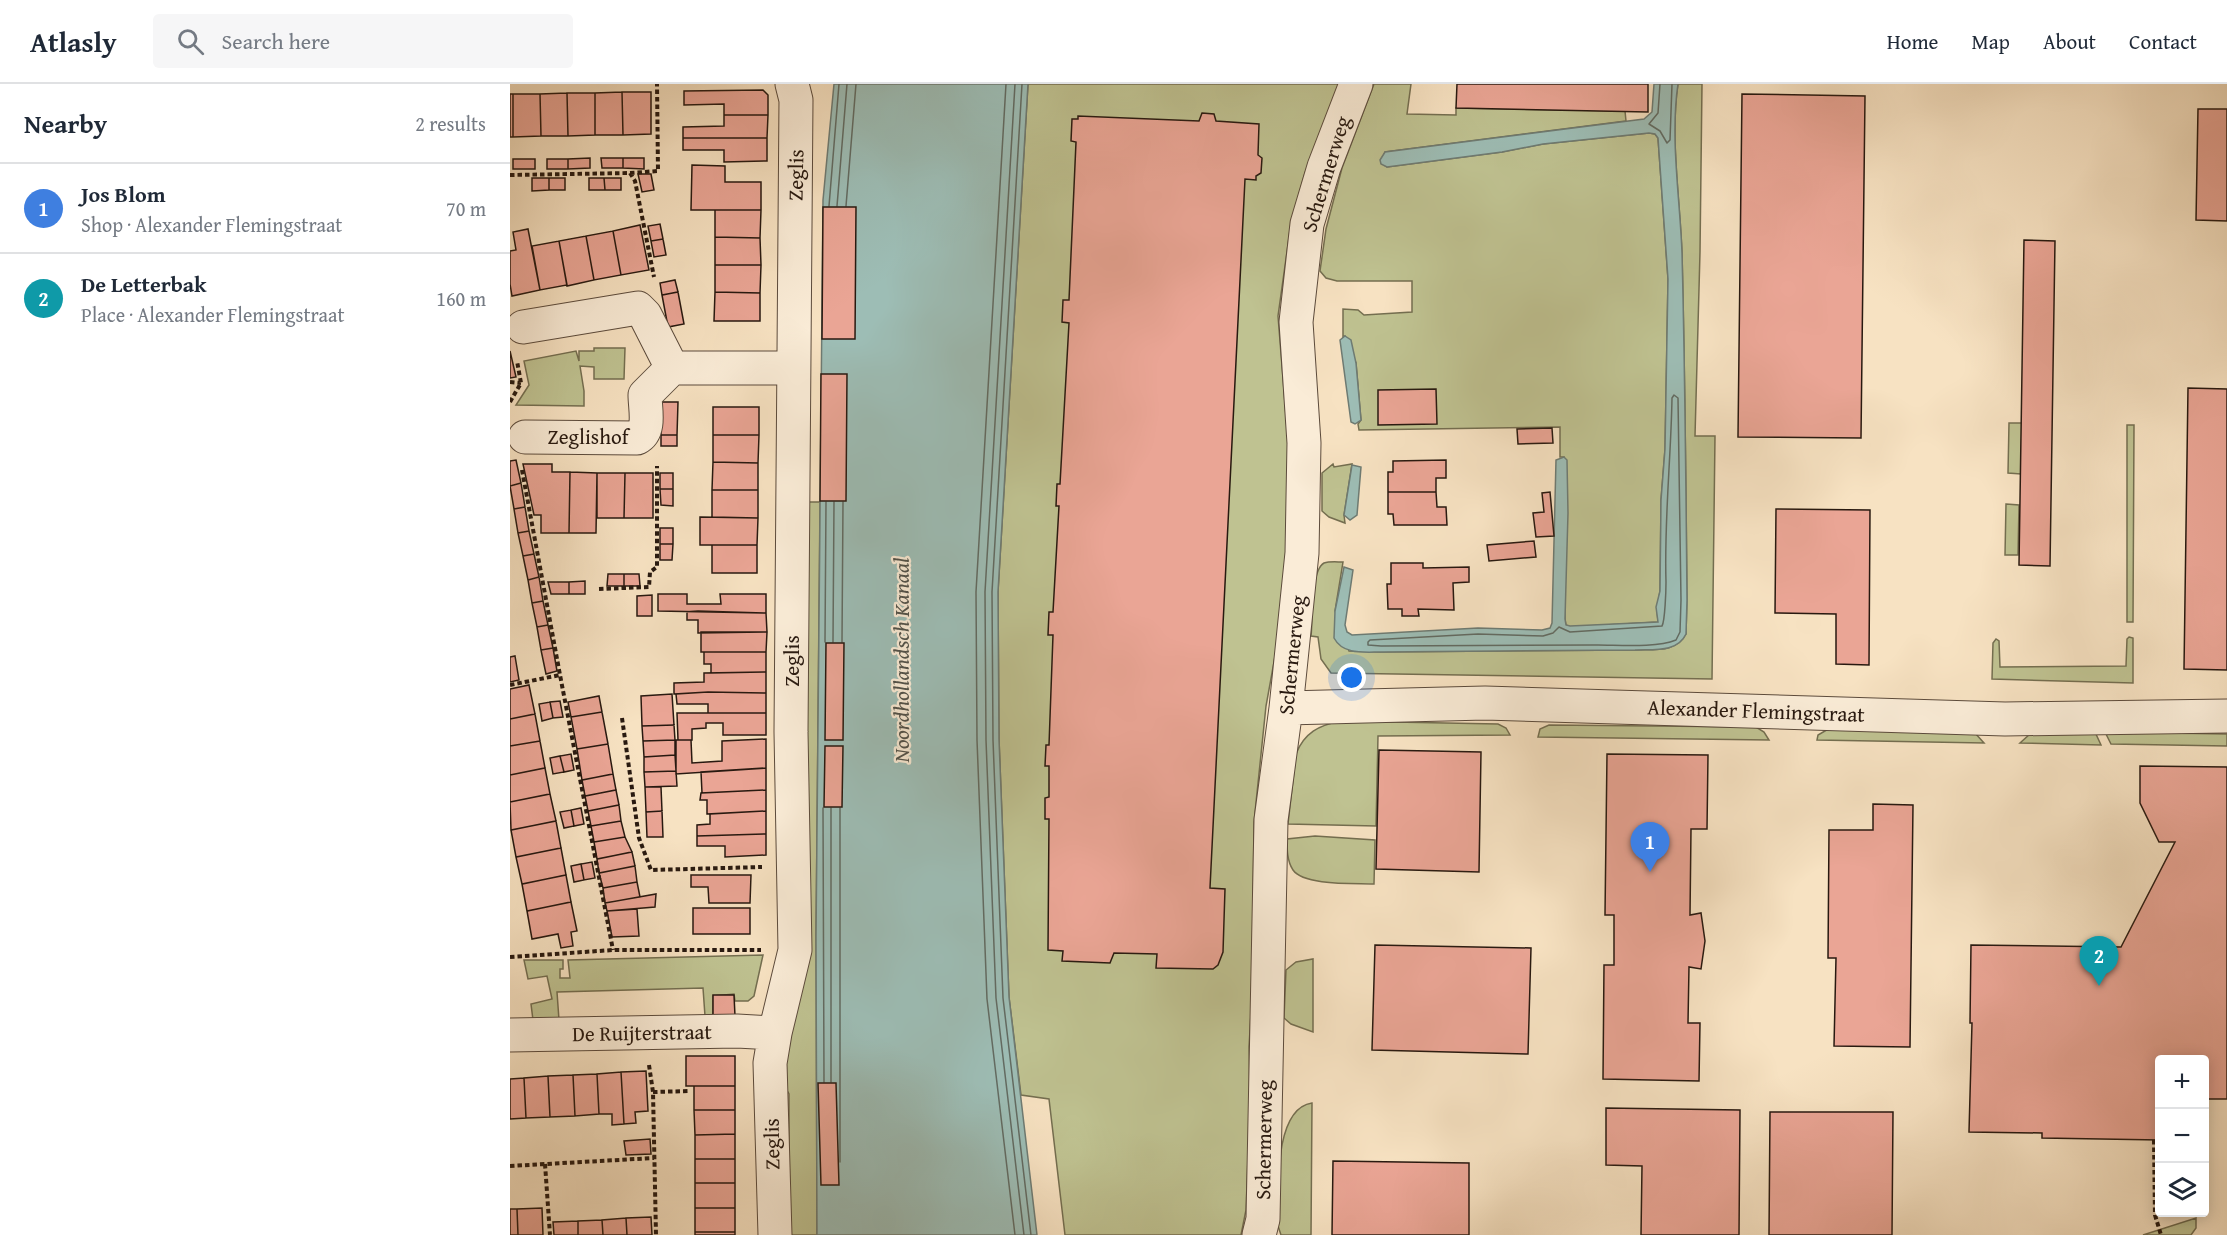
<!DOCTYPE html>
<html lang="en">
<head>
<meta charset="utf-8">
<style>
	body { margin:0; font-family:"Gentium Book Plus",serif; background:#f6f6f7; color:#1f2937 }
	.controls { position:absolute; right:18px; bottom:18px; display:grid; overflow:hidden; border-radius:6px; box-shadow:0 3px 15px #0003 }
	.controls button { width:54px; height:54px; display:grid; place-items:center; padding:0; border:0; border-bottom:2px solid #e0e1e3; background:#fff; color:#1f2937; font:30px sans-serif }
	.you { position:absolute; left:842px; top:594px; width:21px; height:21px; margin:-15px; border:4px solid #fff; border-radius:50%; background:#1a73e8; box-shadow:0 0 0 9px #1a73e833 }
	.badge { display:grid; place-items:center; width:39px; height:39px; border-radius:50%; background:#0b8043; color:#fff; font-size:20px; font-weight:700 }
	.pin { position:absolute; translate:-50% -50px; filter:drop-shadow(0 2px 3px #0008) }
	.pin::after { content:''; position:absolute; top:32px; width:21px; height:18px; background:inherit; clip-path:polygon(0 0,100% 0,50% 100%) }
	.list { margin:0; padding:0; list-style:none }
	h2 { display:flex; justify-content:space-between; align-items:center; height:78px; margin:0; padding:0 24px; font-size:26px }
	h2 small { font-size:20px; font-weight:400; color:#747a83 }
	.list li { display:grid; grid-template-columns:39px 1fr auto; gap:18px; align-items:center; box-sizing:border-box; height:90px; padding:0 24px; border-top:2px solid #e0e1e3 }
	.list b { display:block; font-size:22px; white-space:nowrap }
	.list p { margin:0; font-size:20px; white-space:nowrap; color:#747a83 }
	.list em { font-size:20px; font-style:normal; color:#747a83 }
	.icon { flex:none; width:33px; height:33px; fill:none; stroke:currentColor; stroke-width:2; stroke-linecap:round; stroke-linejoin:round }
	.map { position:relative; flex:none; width:1717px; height:1151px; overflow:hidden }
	header { display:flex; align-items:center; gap:36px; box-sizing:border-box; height:84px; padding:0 30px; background:#fff; border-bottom:2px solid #e0e1e3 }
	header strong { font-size:28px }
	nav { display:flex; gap:33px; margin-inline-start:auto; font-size:21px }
	.search { width:420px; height:54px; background:#f6f6f7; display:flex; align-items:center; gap:15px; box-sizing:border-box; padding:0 21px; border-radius:6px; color:#747a83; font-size:22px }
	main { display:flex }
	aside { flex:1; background:#fff }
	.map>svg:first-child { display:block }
	.green { fill:#bfc291; stroke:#746e50; stroke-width:1.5 }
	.water { fill:#9dbdb5; stroke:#6e7b73; stroke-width:1.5 }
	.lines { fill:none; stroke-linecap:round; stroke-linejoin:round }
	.shore { stroke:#626b62; stroke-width:1.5 }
	.building { fill:#eaa595; stroke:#281910; stroke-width:1.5 }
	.minor-casing { stroke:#5c4b3c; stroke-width:35 }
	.path { stroke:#281910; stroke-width:4; stroke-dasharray:4.5 3; stroke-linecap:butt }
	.minor { stroke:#faecd7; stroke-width:33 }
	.labels { text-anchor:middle; stroke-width:4.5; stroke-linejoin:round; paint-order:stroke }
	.street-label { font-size:21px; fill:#281910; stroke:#faecd7 }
	.water-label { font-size:22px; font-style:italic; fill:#51524a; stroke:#faecd7 }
</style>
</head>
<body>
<header>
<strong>Atlasly</strong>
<div class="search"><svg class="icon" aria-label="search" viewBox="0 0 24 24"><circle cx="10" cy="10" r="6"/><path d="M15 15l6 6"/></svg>Search here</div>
<nav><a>Home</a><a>Map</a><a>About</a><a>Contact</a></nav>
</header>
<main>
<aside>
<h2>Nearby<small>2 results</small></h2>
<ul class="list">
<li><span class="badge" style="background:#3f7fe0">1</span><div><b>Jos Blom</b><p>Shop · Alexander Flemingstraat</p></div><em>70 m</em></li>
<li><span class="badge" style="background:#0f9aa8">2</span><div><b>De Letterbak</b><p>Place · Alexander Flemingstraat</p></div><em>160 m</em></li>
</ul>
</aside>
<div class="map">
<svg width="1717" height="1151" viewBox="0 0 1717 1151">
	<rect width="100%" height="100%" fill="#f7e2c2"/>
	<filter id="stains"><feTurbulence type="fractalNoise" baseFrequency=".00333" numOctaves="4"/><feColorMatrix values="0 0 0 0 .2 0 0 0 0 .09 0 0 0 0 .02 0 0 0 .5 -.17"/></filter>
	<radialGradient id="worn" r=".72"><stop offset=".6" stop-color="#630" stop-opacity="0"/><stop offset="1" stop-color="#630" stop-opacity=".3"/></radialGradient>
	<!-- green -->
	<path class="green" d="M518 0H829L795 89 781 139 768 232 778 357V484L768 556 756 622 744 738 742 912 739 963 740 1022 736 1126 731 1151H555L539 1015 511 1011 499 913 489 655 488 508Z
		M864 0H901L897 30 946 31V24L1115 27 1116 37 875 68 871 79 877 83 992 68 1033 60 1139 49 1145 50 1148 54 1158 195 1155 365 1151 416 1150 507 1147 525 1148 538 1060 543 1056 541 1055 535 1054 373H1050V343L849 346 848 340 851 336 846 279 835 252 833 253V225L848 226 854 231 902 228V197H827L816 194 810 187 816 145 832 84Z
		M1168 0H1192L1190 168 1185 352H1205L1202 595 821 589 811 575 808 553 801 552C803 537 800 487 814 479 820 477 827 478 833 478L825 527 839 567 871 568 1125 566C1143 565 1167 569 1176 550L1177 516C1176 400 1175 285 1172 169 1170 114 1160 54 1168 0Z
		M84 264H115L114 295H84V283L70 282 74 307V322L6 321 19 301 14 277 66 267 69 277V267H84Z
		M1499 339H1512L1511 390 1498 389Z
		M1617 341H1624L1623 538H1617Z
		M823 380 824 383 842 380 834 431 835 439 819 433 812 427V389Z
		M291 418H310L306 853 307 1151H273L279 1096V1010L278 1008H273Z
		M1496 420 1509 421 1508 471H1495Z
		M1619 553 1623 554V599L1482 595 1483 559 1486 555 1489 557 1490 583 1616 582 1617 555Z
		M831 637 988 640 996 644 1000 651 868 652 866 742 778 740 786 670C794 649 809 641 831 637Z
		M1039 641 1246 643 1254 648 1259 656 1028 653 1030 645Z
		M1320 644 1465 649 1474 659 1307 656 1308 651Z
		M1585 648 1591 661 1510 659 1520 650Z
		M1595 648 1717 650V662L1601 660Z
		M805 752 865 756 864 800C846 799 794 802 783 786 777 777 777 765 777 755Z
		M253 871 244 912 238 917H225L224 910 203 912V932H195L193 904 47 908 49 936H23L21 920 42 915 37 892 18 895 14 876H53V885H50V894H60L58 876Z
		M803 875V948L781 940 774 934 776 886 786 878Z
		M802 1019 801 1151H771L768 1142C769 1112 762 1025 802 1019Z
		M1686 1134V1144L1681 1151H1633Z"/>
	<!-- water -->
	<path class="water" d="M324 0H518L488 508 489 655 499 913 527 1151H307L306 853 313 116Z
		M1144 0H1168C1160 54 1170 114 1172 169 1175 285 1176 400 1177 516L1176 550C1167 569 1143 565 1125 566L871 568C854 568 833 571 824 554L825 527 834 483 843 486 835 541 837 548 842 551 968 544 1032 546 1040 544 1042 539 1046 376 1054 373 1057 376 1058 429 1055 535 1056 541 1060 542 1148 538 1146 523 1150 507 1151 416 1155 365 1158 195 1148 54 1145 50 1139 49 1033 60 992 68 877 83 871 80 870 76 875 68 1134 35 1142 28Z
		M835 252 841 256 846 279 851 336 845 340 841 338 830 256Z
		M842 381 851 383 847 431 840 436 834 431Z"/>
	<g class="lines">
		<!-- shore -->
		<path class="shore" d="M496 0 466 508 467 656 477 915 505 1151
			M505 0 475 508 476 656 486 914 514 1151
			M512 0 482 508 483 656 493 914 521 1151
			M1150 0 1148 29 1139 40 1150 47 1157 59 1160 56 1162 0
			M319 122 329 0
			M327 122 337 0
			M336 122 346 0
			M1164 311 1168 314 1171 516 1170 548 1166 556C1146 564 1110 561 1088 561 1016 562 944 561 871 562L858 561V558L860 556 968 550 1033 552 1043 549 1049 543 1060 548 1152 542C1155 537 1156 506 1156 498 1154 436 1161 375 1162 314Z
			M315 558 316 418
			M323 558 324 418
			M332 558 333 418
			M313 724 314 998
			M321 724V998
			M330 1078V724"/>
	</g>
	<!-- building -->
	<path class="building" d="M947 0H1138V28L946 24Z
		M253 6 258 11V31H214V20L174 21V7Z
		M112 8H141V50L113 51Z
		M112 8 113 51H85V9Z
		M57 9 58 52H31L30 10Z
		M57 9H85V51L58 52Z
		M0 10H3V53H0Z
		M3 10H30L31 52 3 53Z
		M1232 10 1355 12 1351 354 1228 353Z
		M1688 25H1717V137L1686 136Z
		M692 29 704 30 706 37 749 40 748 71 752 74 751 89 746 92V96L735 95 700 804 715 805 713 868 708 881 703 885 646 884 647 870 604 869 600 879 552 877 553 867 538 866 539 735H535V714L539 713V682H535L536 661H539L543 551H538L539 528H543L549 422H546L547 400H550L559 239 552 238 553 216H559L566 58 561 57 562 35H568V32L689 37Z
		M214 31H258L257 54H173V43L214 42Z
		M173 54H257V77L214 78V66H173Z
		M80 74V84L58 85V75Z
		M91 74H113V84H92Z
		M113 74H134V85L113 84Z
		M3 75H25V85H3Z
		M37 75H58V85H37Z
		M182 81 215 82V98H251V126H181Z
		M128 90H141L144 106 132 108Z
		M22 94H39V106L22 107Z
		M39 94H55V106H39Z
		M79 94H94L95 106H79Z
		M94 94H111V106H95Z
		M313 123H346L345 255H312Z
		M205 126H251L250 154 205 153Z
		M150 140 153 155 141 157 138 142Z
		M130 141 139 186 111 191 103 147Z
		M18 145 30 206 2 212 0 200V167L6 166 3 148Z
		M103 147 111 191 84 196 76 152Z
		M76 152 84 196 57 202 49 157Z
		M205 153 250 154 251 181H205Z
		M153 155 156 171 144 173 141 157Z
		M1514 156 1545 157 1540 482 1509 481Z
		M49 157 57 201 30 206 22 162Z
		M205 181H251L250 209 205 208Z
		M165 196 168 208 152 211 150 199Z
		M168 208 174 240 158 243 152 211Z
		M205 208 250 209V237H204Z
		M0 267 6 293 0 294Z
		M311 290H337L336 417H310Z
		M1678 304 1717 305V586L1674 585Z
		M926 305 927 340 868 341V306Z
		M151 318H168L167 351H151Z
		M203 323H249V351H203Z
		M1042 344 1043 359 1008 360 1007 345Z
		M151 351H167V362H151Z
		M203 351H249L248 379 203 378Z
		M6 376 11 399 0 402V377Z
		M936 376V394H926V408H878V388H883V377Z
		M203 378 248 379V406H202Z
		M13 380H42V388H60L59 449H31V431H24Z
		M60 388 87 389 86 449H59Z
		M87 389H115L114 434H87Z
		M115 389H143V434H114Z
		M150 389H163V405H150Z
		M11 399 15 423 4 425 0 402Z
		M150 405H163V422L151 421Z
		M202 406H248V434L202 433Z
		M878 408H926L927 423H936L937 441H884L883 430H878Z
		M1040 408 1044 452 1026 453 1023 429 1034 428 1032 409Z
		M15 423 19 447 8 449 4 425Z
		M1266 425 1360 426 1359 581 1326 580V530L1265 529Z
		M190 433 248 434 247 461H190Z
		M150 444H163V460H150Z
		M19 447 24 470 13 472 8 449Z
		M1024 457 1026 473 979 477 977 461Z
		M150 460H163L162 476H150Z
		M202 461H247V489H202Z
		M24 470 29 493 18 496 13 472Z
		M881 479H913V484L959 483V498L943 499 944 526 908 525 909 532H892V525H878L877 500H881Z
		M98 490H114V502H97Z
		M114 490H129L130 502H114Z
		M29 493 33 517 22 519 18 496Z
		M75 497V510H59V498Z
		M38 498H59V510H41Z
		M148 510H177V520H211L210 510H256V529L148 527Z
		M142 511V532H127V512Z
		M33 517 38 541 27 543 22 519Z
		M188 527 256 529 257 548 188 549V536H177V528Z
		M38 541 43 564 31 566 27 543Z
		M191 548H257L256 568H191Z
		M316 559H334L333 656H315Z
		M43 564 47 587 36 590 31 566Z
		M194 568H256V588L201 589V580H194Z
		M5 572 9 596 0 598V573Z
		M256 588V609L198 608 164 610V599L194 598V589Z
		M19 601 25 630 0 635V605Z
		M198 608 256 609V629H198V620H167L166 610Z
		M162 610 164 641 132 642 131 612Z
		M89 612 92 628 61 633 58 618Z
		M50 617 53 633 43 634 40 618Z
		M40 618 43 634 32 637 29 620Z
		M92 628 98 660 67 665 61 633Z
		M167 629H256V651H213V639H196V644L182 645V656H168Z
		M25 630 30 657 0 662V635Z
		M164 641 165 656 133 657 132 642Z
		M256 655V684L166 690V656H181L182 679 212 677V657Z
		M165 656V671L134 673 133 657Z
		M30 657 35 684 0 691V662Z
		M98 660 103 690 72 696 67 665Z
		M315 662H333L332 723H314Z
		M869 666 971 668 969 788 866 785Z
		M61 670 64 686 54 688 50 672Z
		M1097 670 1198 671 1197 745H1181L1180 831 1191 829 1195 857 1191 885 1179 883 1178 939H1190L1189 997 1093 995 1094 881H1104V831H1095Z
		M165 671 166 687 134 688V673Z
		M50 672 54 688 43 690 40 674Z
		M1630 682 1717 683V1015H1694V976H1650V1056L1532 1054V1049L1459 1048 1462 939H1460L1461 861 1611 863 1665 758H1649L1630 719Z
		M35 684 40 710 0 718V691Z
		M256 684V706L192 709 191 688Z
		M166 687 167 702 135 703 134 688Z
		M103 690 106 706 75 712 72 696Z
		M135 703H151L152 727 136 728Z
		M106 706 109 721 78 727 75 712Z
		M256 706V727L197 730V716H190L191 709Z
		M40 710 46 737 1 746 0 718Z
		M1363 720 1403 721 1400 963 1324 962 1326 874H1318L1319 746H1363Z
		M109 721 111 737 81 742 78 727Z
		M71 724 74 740 64 742 61 726Z
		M61 726 64 742 54 744 50 728Z
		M152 727 153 753H137L136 728Z
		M256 727V750L187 752V741L200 740V730Z
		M46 737 51 764 6 773 1 746Z
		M111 737 115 753 84 758 81 742Z
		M256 750V771L215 773V762H187V752Z
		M115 753 122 768 87 775 84 758Z
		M51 764 56 791 12 800 6 773Z
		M122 768 125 782 89 789 87 775Z
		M82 778 85 794 74 796 71 780Z
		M71 780 74 796 64 798 61 782Z
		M125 782 127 798 93 804 89 789Z
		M56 791 61 818 17 827 12 800Z
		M181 791H241L240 819H199L198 803H181Z
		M127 798 130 813 95 819 93 804Z
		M146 810 145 823 97 827 95 819Z
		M61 818 67 847 61 848 63 862 51 864 48 850 22 855 17 827Z
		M183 824H240V850H183Z
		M127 825 129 852 102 853 97 827Z
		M865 861 1021 864 1018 970 862 966Z
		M203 911H224L225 932 203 933Z
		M176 972H225V1002H176Z
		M136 987 138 1027 125 1028 126 1039 114 1040 111 988Z
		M111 988 114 1040 102 1041V1030H89L87 990Z
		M87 990 89 1030 65 1032 63 991Z
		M63 991 65 1032 40 1033 38 992Z
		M38 992 40 1033 16 1034 14 994Z
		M14 994 16 1034 0 1035V995Z
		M308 999H326L329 1101H311Z
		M184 1002H225V1026H184Z
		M1096 1024 1230 1026 1229 1151H1131L1132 1082 1096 1081Z
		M184 1026H225V1050L185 1051Z
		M1260 1028H1383L1382 1151H1259Z
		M225 1050V1075H185V1051Z
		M140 1055 141 1070 116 1071 114 1057Z
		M185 1075H225V1099H185Z
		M823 1077 959 1079V1151H822Z
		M185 1099H225V1124H185Z
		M32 1124 33 1151H8L7 1125Z
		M185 1124H225V1148H185Z
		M0 1125H7L8 1151H0Z
		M141 1133 142 1151H117L116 1134Z
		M116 1134 117 1151H93L92 1136Z
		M92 1136 93 1151H68V1137Z
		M68 1137V1151H44L43 1138Z
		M185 1148H225V1151H185Z"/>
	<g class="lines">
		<defs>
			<path id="minor" d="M13 243 128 224 135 231 162 284H283
				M15 353 127 354C141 347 135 325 135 311L162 284
				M776 624 975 619 1495 635 1717 632
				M0 951 227 947 265 949
				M265 1151 260 979 265 949 285 866 281 648 286 16 282 0
				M749 1151 753 1135 761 736 776 624 792 469 794 359 786 238 797 140 814 83 846 0"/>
		</defs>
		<!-- minor casing -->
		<use href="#minor" class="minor-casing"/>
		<!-- path -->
		<path class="path" d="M120 89 148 87 147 0
			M0 91 120 89 125 97 144 193
			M0 298 11 299
			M0 318 11 299 7 277
			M12 386 50 591
			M89 505 139 503 140 488 147 483V382
			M0 601 50 591 103 866
			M112 634 129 754 141 786 252 783
			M0 873 103 866H251
			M139 981 143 1008 146 1151
			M143 1008 180 1007
			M1644 1056 1645 1131 1651 1151
			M35 1080 40 1151
			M0 1082 144 1074"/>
		<!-- minor -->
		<use href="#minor" class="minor"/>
	</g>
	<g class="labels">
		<!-- street labels -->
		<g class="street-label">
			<text transform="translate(816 90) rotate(-73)" y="7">Schermerweg</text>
			<text transform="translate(286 91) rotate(-89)" y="7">Zeglis</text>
			<text x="78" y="360">Zeglishof</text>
			<text transform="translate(782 571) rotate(-84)" y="7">Schermerweg</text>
			<text transform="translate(282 577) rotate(-90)" y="7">Zeglis</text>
			<text transform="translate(1246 627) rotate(2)" y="7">Alexander Flemingstraat</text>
			<text transform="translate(132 949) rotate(-1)" y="7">De Ruijterstraat</text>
			<text transform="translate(754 1056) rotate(-89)" y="7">Schermerweg</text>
			<text transform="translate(262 1060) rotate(-91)" y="7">Zeglis</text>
		</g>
		<!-- water labels -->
		<g class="water-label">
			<text transform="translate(391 576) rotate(-90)" y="8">Noordhollandsch Kanaal</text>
		</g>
	</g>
	<rect width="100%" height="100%" filter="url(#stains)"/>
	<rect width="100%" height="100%" fill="url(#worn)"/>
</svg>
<div class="controls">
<button>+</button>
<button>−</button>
<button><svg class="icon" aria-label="layers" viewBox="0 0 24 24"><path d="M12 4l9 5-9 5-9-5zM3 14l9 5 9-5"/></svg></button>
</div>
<div class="you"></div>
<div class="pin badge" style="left:1140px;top:788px;background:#3f7fe0">1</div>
<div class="pin badge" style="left:1589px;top:902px;background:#0f9aa8">2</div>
</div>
</main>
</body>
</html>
